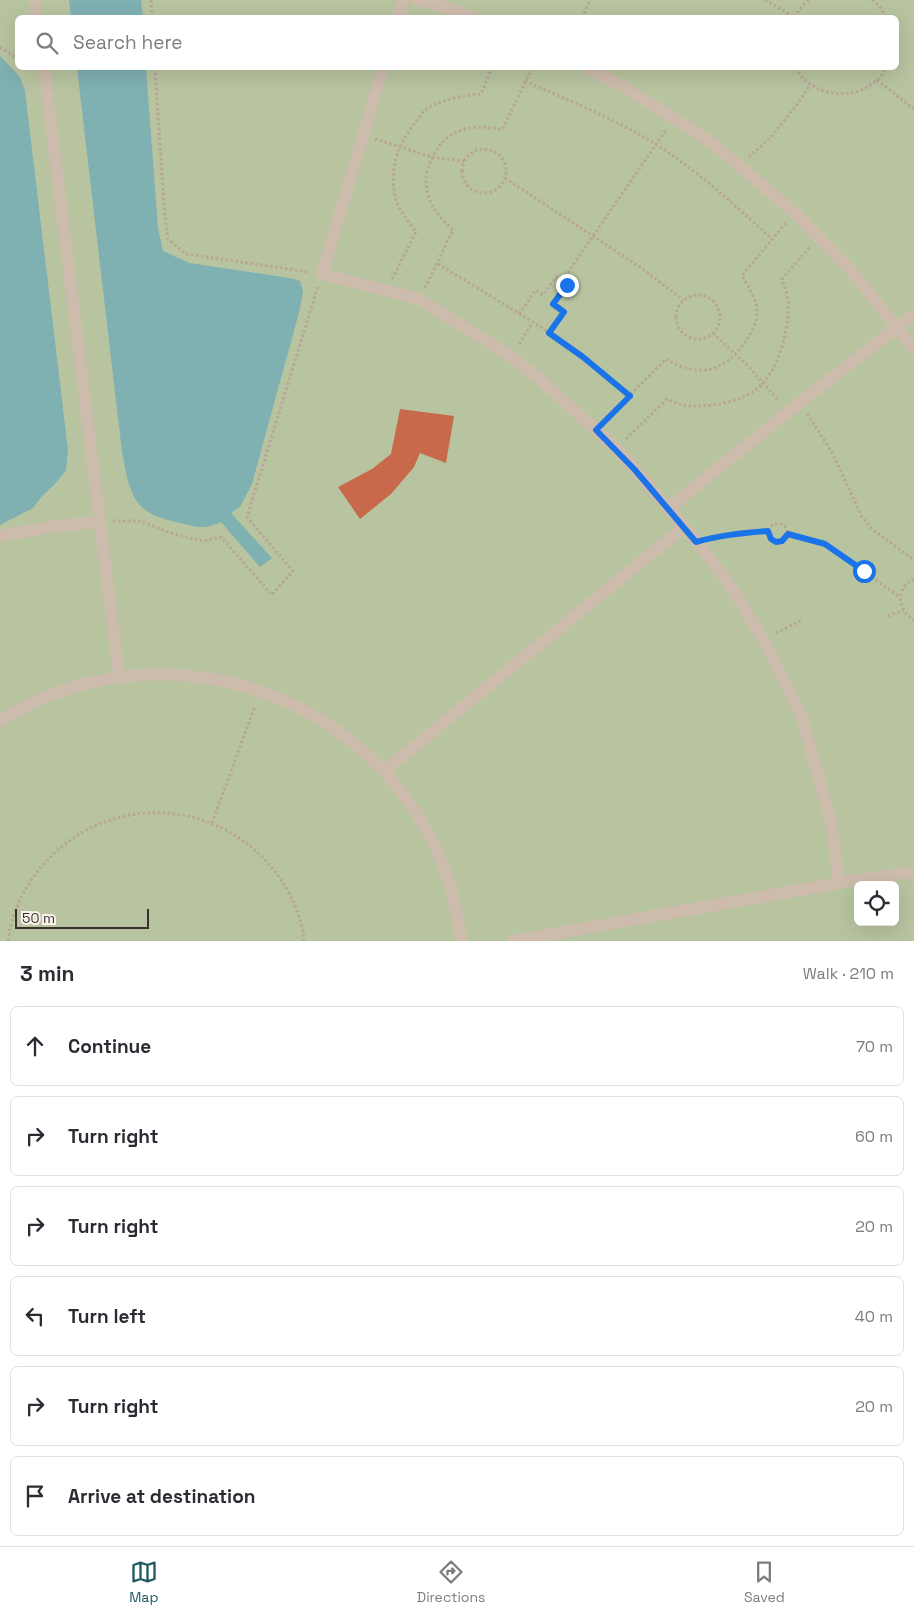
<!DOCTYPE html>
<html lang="en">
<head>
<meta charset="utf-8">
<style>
	body { margin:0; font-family:"Space Grotesk",sans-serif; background:#f2f2f3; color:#2b2b33 }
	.controls { position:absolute; right:15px; bottom:15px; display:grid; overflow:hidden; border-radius:8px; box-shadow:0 5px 20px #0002 }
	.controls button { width:45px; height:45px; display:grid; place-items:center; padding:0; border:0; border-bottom:1px solid #e1e1e2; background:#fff; color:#2b2b33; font:25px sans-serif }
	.scale { position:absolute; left:15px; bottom:12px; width:134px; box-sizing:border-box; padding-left:5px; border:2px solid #3b302b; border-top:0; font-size:14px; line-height:18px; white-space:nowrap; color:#3b302b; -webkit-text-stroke:4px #fbf5ee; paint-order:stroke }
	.stop { position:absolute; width:15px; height:15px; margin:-11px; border:4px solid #1a73e8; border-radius:50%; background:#fff }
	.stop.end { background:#1a73e8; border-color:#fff; box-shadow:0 1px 5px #0008 }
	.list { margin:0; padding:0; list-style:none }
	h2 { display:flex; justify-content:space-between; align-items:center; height:65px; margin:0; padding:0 20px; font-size:21px }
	h2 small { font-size:16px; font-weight:400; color:#7c7c81 }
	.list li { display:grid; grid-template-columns:32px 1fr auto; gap:15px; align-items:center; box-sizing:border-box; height:80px; margin:0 10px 10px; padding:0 10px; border:1px solid #e1e1e2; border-radius:8px }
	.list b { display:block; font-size:19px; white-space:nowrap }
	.list em { font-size:16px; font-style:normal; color:#7c7c81 }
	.icon { flex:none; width:28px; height:28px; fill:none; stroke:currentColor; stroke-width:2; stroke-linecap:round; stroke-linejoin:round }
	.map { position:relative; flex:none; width:914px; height:941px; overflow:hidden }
	.search { position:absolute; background:#fff; box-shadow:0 5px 20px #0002; left:15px; right:15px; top:15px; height:55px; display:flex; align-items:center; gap:12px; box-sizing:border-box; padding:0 18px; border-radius:8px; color:#7c7c81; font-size:19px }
	.sheet { height:605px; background:#fff }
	nav { display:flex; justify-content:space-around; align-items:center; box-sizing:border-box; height:70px; border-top:1px solid #e1e1e2; background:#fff; font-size:14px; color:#7c7c81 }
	nav a { display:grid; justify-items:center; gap:2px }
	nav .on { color:#1f5a5e }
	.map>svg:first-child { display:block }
	.green { fill:#b8c4a0; fill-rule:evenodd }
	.water { fill:#7fb0b2 }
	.building { fill:#c8694b }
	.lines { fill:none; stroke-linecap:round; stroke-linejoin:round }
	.path { stroke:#b9a596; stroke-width:3; stroke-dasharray:2.5 2.5; stroke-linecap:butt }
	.minor { stroke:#cdbbac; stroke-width:12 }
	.route { stroke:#1a73e8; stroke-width:6 }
</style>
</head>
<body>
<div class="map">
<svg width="914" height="941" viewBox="0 0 914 941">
	<rect width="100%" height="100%" fill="#f4ebe1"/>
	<!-- green -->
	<path class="green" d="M0 0H914V941H0ZM18 18H896V68H18ZM858 885H895V922H858Z"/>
	<!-- water -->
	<path class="water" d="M69 0H141L143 17H71Z
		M0 56 20 77 25 91 68 450 66 471 53 486 42 496 33 508 0 525Z
		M77 68H146L158 228 163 251 189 263 290 278 300 281 303 291 300 309 252 484 240 507 231 513 272 558 260 567 221 522C204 530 197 527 180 523 169 520 157 518 147 511 129 500 126 472 122 452Z"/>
	<!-- building -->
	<path class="building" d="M400 409 454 416 446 463 420 453 414 467 391 494 360 519 338 487 372 469 391 454Z"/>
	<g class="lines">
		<!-- path -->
		<path class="path" d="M151 0 152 18
			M765 0 794 17
			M872 0 881 8 887 18
			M794 17 805 3 810 0
			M582 18 590 0
			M0 47 18 59
			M155 68 164 206 168 239 186 254 309 272
			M795 68C812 96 852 103 877 80 881 77 884 72 887 68
			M877 80 914 109
			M525 81C570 101 615 119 657 145 699 172 736 206 773 240
			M375 139 432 157 464 161
			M462 171a22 22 0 1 1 44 0a22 22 0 1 1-44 0Z
			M749 157 771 137 796 106 810 85
			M505 178 640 267 683 300
			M438 264 535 323 583 357 630 396
			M392 279 416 232C410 223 401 213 397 203 388 174 396 147 414 124 418 120 422 112 426 109 440 100 465 95 481 94L492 68
			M562 281 666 130
			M425 288 453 230C445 222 436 214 431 203 424 185 424 173 433 156 447 128 474 123 502 130L532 68
			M676 317a22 22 0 1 1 44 0a22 22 0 1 1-44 0Z
			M519 314 536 290 543 295 556 277 567 285 553 304 564 312 549 333
			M713 333 748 366 779 401
			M519 344 533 322
			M807 414 832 452 862 517 872 529 914 560
			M606 419 666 359C698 378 724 373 745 342 750 335 757 323 757 314 758 300 748 287 742 275L786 223
			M626 439 667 399C682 407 695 407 712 405 730 403 750 397 763 383 780 365 790 325 788 301 787 293 784 286 782 279L810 247
			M113 521H141L170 533 203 541 221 537 272 595 293 571 247 517 318 286
			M768 531C773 522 779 521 787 528L788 534 825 544 900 597
			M711 537 744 532 768 531 771 539 776 543 782 541 788 534
			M914 579C895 588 897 610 914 620
			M888 616 903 610
			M776 633 802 620
			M212 823 255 706
			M8 941C11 914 24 887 42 866 103 794 213 795 273 869 289 889 302 915 304 941"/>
		<!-- minor -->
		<path class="minor" d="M35 0 37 18
			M417 0 448 8 473 18
			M398 18 403 0
			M44 68 119 676
			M383 68 322 274 419 299 511 356 537 377 616 448 669 508 713 562 734 592 763 639 801 715 831 821 839 883
			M588 68 631 91 711 142 795 213 850 269 914 349
			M669 508 789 411 914 314
			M0 536 56 526 100 522
			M0 721C133 636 312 671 406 798 425 824 442 857 451 889 456 906 458 924 462 941
			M384 771 684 527
			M513 941 839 883 914 872"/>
	</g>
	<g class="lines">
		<!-- route -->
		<path class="route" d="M567 285 553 304 564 312 549 333 583 357 630 396 596 430 635 470 696 542C720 535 744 533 768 531L771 539 776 542 782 541 788 534 825 544 864 571"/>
	</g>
</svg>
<div class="controls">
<button><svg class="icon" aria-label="locate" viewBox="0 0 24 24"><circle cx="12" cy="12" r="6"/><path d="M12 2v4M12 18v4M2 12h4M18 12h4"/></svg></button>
</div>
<div class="scale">50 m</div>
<div class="stop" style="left:864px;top:571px"></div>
<div class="stop end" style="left:567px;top:285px"></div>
<div class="search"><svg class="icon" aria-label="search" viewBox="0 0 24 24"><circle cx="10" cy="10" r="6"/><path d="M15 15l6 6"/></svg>Search here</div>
</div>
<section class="sheet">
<h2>3 min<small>Walk · 210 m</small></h2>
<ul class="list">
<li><svg class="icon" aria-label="ahead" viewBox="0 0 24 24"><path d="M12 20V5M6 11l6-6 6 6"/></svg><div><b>Continue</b></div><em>70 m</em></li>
<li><svg class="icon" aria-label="right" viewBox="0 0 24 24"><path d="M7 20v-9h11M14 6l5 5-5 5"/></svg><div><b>Turn right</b></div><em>60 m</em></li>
<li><svg class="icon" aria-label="right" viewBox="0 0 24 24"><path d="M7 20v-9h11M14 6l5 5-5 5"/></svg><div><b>Turn right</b></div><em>20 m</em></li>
<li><svg class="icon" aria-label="left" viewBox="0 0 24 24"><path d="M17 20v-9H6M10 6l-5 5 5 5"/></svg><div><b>Turn left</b></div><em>40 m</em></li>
<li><svg class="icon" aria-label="right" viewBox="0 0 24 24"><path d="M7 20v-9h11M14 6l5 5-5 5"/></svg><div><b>Turn right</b></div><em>20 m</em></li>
<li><svg class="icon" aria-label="arrive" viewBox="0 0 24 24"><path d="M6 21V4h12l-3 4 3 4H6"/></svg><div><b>Arrive at destination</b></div></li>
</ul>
</section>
<nav>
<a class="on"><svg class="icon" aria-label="map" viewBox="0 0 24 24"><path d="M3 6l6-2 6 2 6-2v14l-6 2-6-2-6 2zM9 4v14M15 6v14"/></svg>Map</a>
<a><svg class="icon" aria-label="directions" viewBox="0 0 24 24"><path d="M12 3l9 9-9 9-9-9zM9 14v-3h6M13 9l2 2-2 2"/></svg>Directions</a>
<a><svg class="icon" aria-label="saved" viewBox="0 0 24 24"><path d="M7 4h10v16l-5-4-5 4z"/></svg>Saved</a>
</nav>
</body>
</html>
